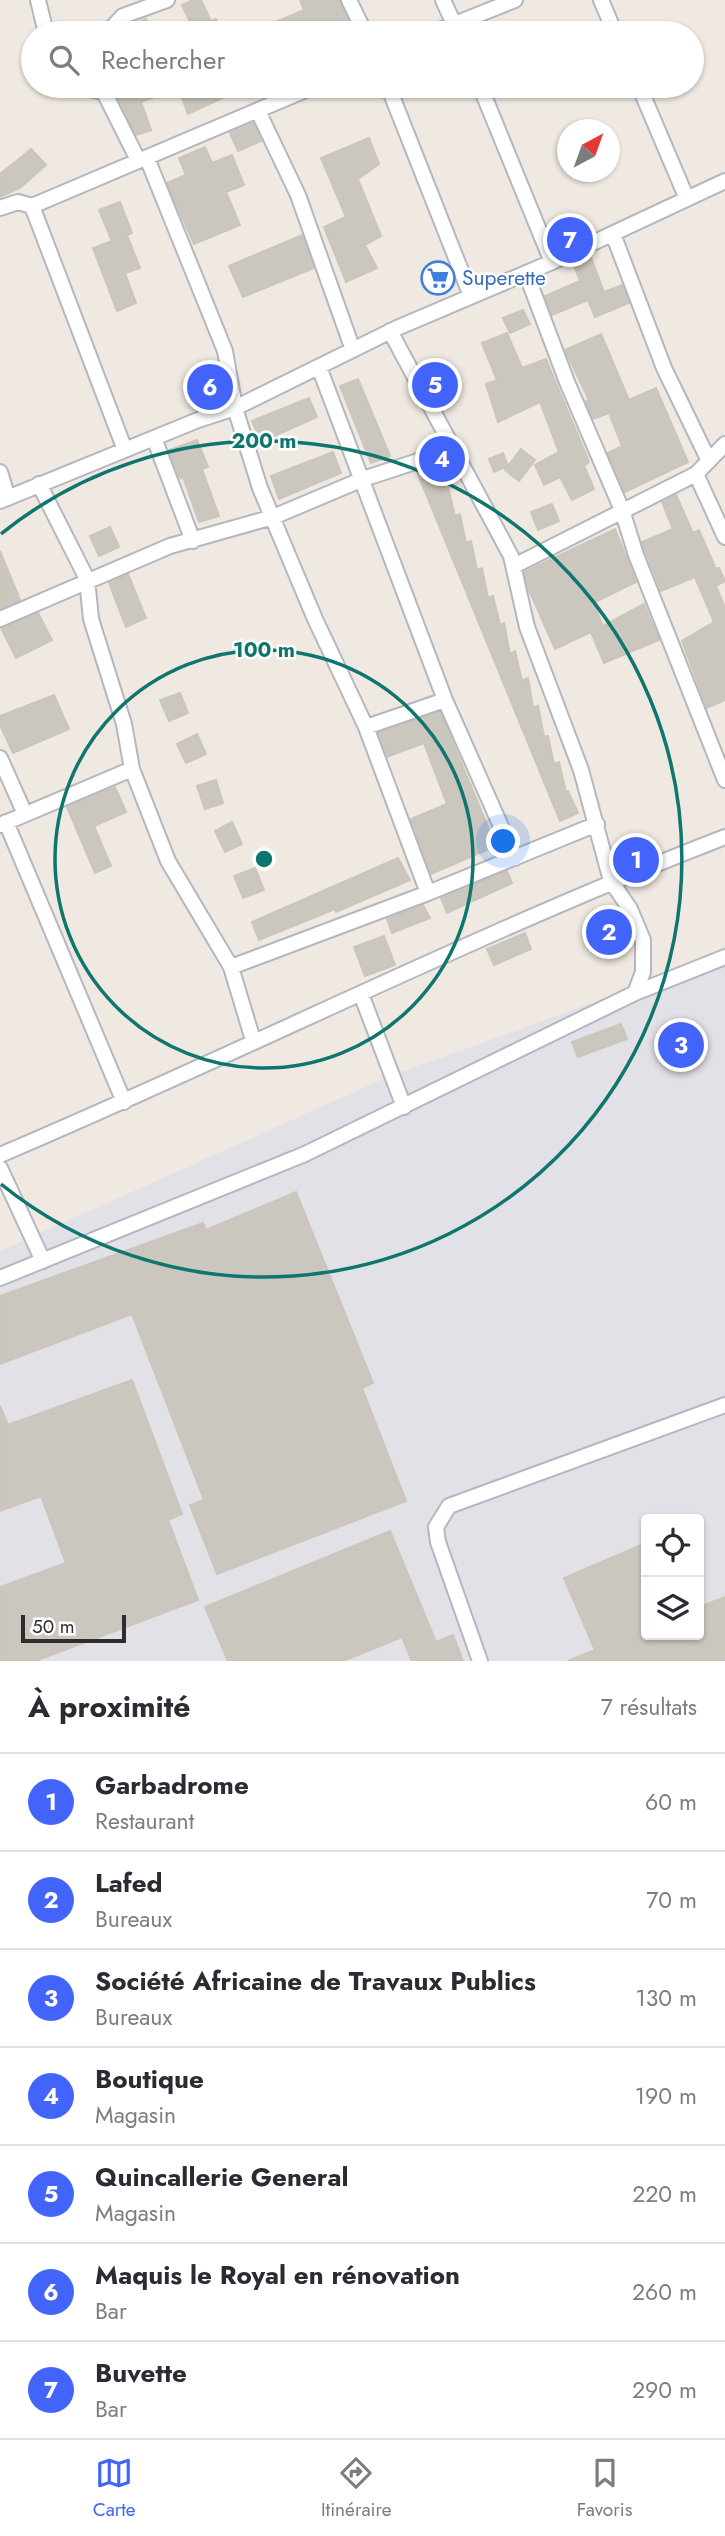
<!DOCTYPE html>
<html lang="fr">
<head>
<meta charset="utf-8">
<style>
	body { margin:0; font-family:Jost,sans-serif; background:#f7f7f7; color:#2b2b33 }
	.controls { position:absolute; right:21px; bottom:21px; display:grid; overflow:hidden; border-radius:7px; box-shadow:0 2px 5px #0004 }
	.controls button { width:63px; height:63px; display:grid; place-items:center; padding:0; border:0; border-bottom:2px solid #e1e1e2; background:#fff; color:#2b2b33; font:35px sans-serif }
	.compass { position:absolute; left:557px; top:119px; width:63px; height:63px; border-radius:50%; background:#fff; box-shadow:0 2px 5px #0004; rotate:41deg }
	.scale { position:absolute; left:21px; bottom:18px; width:105px; box-sizing:border-box; padding-left:7px; border:4px solid #2e2e2e; border-top:0; font-size:19px; line-height:24px; white-space:nowrap; color:#2e2e2e; -webkit-text-stroke:5px #fff; paint-order:stroke }
	.you { position:absolute; left:504px; top:842px; width:24px; height:24px; margin:-18px; border:5px solid #fff; border-radius:50%; background:#1a73e8; box-shadow:0 0 0 10px #1a73e833 }
	.badge { display:grid; place-items:center; width:46px; height:46px; border-radius:50%; background:#4264fb; color:#fff; font-size:23px; font-weight:700 }
	.pin { position:absolute; translate:-50% -50%; border:4px solid #fff; box-shadow:0 2px 7px #0006 }
	.list { margin:0; padding:0; list-style:none }
	h2 { display:flex; justify-content:space-between; align-items:center; height:91px; margin:0; padding:0 28px; font-size:30px }
	h2 small { font-size:23px; font-weight:400; color:#7c7c81 }
	.list li { display:grid; grid-template-columns:46px 1fr auto; gap:21px; align-items:center; box-sizing:border-box; height:98px; padding:0 28px; border-top:2px solid #e1e1e2 }
	.list b { display:block; font-size:26px; white-space:nowrap }
	.list p { margin:0; font-size:23px; white-space:nowrap; color:#7c7c81 }
	.list em { font-size:23px; font-style:normal; color:#7c7c81 }
	.icon { flex:none; width:38px; height:38px; fill:none; stroke:currentColor; stroke-width:2; stroke-linecap:round; stroke-linejoin:round }
	.map { position:relative; flex:none; width:725px; height:1661px; overflow:hidden }
	.search { position:absolute; background:#fff; box-shadow:0 2px 5px #0004; left:21px; right:21px; top:21px; height:77px; display:flex; align-items:center; gap:18px; box-sizing:border-box; padding:0 24px; border-radius:38px; color:#7c7c81; font-size:26px }
	.sheet { height:777px; background:#fff }
	nav { display:flex; justify-content:space-around; align-items:center; box-sizing:border-box; height:98px; border-top:2px solid #e1e1e2; background:#fff; font-size:19px; color:#7c7c81 }
	nav a { display:grid; justify-items:center; gap:4px }
	nav .on { color:#4264fb }
	.map>svg:first-child { display:block }
	.industrial { fill:#e3e1e8; fill-rule:evenodd }
	.building { fill:#cbc7bf; stroke:#cbc5ba; stroke-width:2 }
	.lines { fill:none; stroke-linecap:round; stroke-linejoin:round }
	.minor-casing { stroke:#b4b7c1; stroke-width:18 }
	.minor { stroke:#fff; stroke-width:14 }
	.ring { fill:none; stroke:#0f766e; stroke-width:3.5 }
	.labels { text-anchor:middle; stroke-width:5; stroke-linejoin:round; paint-order:stroke }
	.shop-label { font-size:21px; fill:#366cbe; stroke:#fff; text-anchor:start }
	.centre { fill:#0f766e; stroke:#fff; stroke-width:3.5 }
	.ring-label { font-size:21px; text-anchor:middle; font-weight:bold; fill:#0f766e; stroke:#fff; stroke-width:5; stroke-linejoin:round; paint-order:stroke }
</style>
</head>
<body>
<div class="map">
<svg width="725" height="1661" viewBox="0 0 725 1661">
	<rect width="100%" height="100%" fill="#efe9e1"/>
	<!-- industrial -->
	<path class="industrial" d="M725 955V1661H0V1251L390 1076ZM646 1519H699V1635H646Z"/>
	<!-- building -->
	<path class="building" d="M193 0H201L211 21 216 19 222 33H195L182 5Z
		M300 0H339L354 33H250L304 10Z
		M146 19 152 33H120L124 29Z
		M123 86H248L188 114 178 88 141 102 151 130 136 135 114 89Z
		M253 123 261 141 238 151 230 133Z
		M369 138 379 164 358 179 381 236 365 245 377 268 346 282 324 227 346 217 321 158Z
		M205 147 212 163 232 155 244 185 226 192 240 225 194 244 167 183 186 175 179 158Z
		M31 149 46 165 20 188 0 197V174Z
		M120 202 132 233 127 235 140 268 125 273 136 303 117 311 93 248 112 241 99 210Z
		M302 235 314 268 243 297 229 266Z
		M590 255 604 292 622 285 629 303 595 317 588 300 552 315 545 296 580 281 573 263Z
		M523 310 530 324 510 333 503 318Z
		M507 333 522 368 546 359 589 462 584 466 594 489 572 500 560 477 544 485 535 465 559 452 540 402 498 422 486 384 497 380 482 343Z
		M601 334 629 400 656 388 688 462 625 492 608 453 622 446 609 413 593 419 586 401 589 400 565 350Z
		M442 365 449 379 432 388 424 373Z
		M358 379 390 456 371 463 340 386Z
		M309 398 317 417 261 442 252 421Z
		M197 440 208 467 202 469 219 516 199 522 183 477 180 478 169 450Z
		M521 449 535 460 519 481 505 470Z
		M333 452 341 473 279 499 271 476Z
		M503 453 508 466 494 472 489 459Z
		M438 465 445 488 448 487 455 516 460 514 466 543 471 541 477 570 482 568 488 598 493 596 500 625 504 623 510 654 515 651 522 681 528 678 533 708 538 706 544 737 548 736 554 764 559 762 566 792 568 791 578 813 560 821 417 472Z
		M676 495 693 533 699 530 716 569 719 568 725 581 716 586 725 608V700L707 708 682 641 714 622 695 577 661 591 642 542 673 529 662 502Z
		M552 504 559 521 538 530 531 512Z
		M110 527 119 547 99 556 90 536Z
		M615 529 636 582 593 603 603 626 644 604 659 640 604 663 591 632 555 649 529 590 524 572Z
		M0 551 20 600 0 609Z
		M128 574 146 618 126 627 109 583Z
		M38 613 52 640 16 658 1 628Z
		M180 693 188 713 169 721 160 700Z
		M54 695 69 729 13 753 0 725V716Z
		M440 712 496 846 431 874 411 819 447 804 424 743 387 757 378 733Z
		M197 734 206 754 186 763 177 744Z
		M216 780 223 803 205 809 197 786Z
		M115 787 126 812 94 826 111 866 95 873 67 807Z
		M232 822 242 844 225 852 215 831Z
		M398 858 410 880 336 912 335 909 259 940 252 922Z
		M255 868 264 890 243 898 234 876Z
		M507 871 512 883 447 913 441 898Z
		M423 905 430 918 392 933 387 919Z
		M525 933 531 949 494 965 487 949Z
		M384 936 395 965 365 976 354 947Z
		M621 1024 627 1039 578 1057 572 1042Z
		M296 1192 373 1383 362 1388 406 1501 217 1574 190 1505 204 1500 132 1314 0 1364V1296L203 1223 206 1230Z
		M132 1380 182 1514 168 1520 198 1600 35 1661H0V1587L66 1563 41 1496 0 1511V1406L8 1425Z
		M390 1531 436 1642 453 1635 463 1661H412L402 1637 343 1661H228L205 1607Z
		M646 1543V1635H699V1607L725 1597V1661H568L595 1650 564 1578Z"/>
	<g class="lines">
		<defs>
			<path id="minor" d="M38 0 46 33
				M349 0 365 33
				M443 0 458 33
				M601 0 615 33
				M107 33 123 16 167 0
				M432 33 515 0
				M79 86 102 92
				M101 86 138 160
				M388 86 471 296
				M480 86 552 262
				M639 86 687 199
				M258 111 298 195 353 350
				M147 158 225 351 235 408 260 488 315 619 366 727 428 893
				M32 206 125 450
				M0 208 18 202 32 206 315 86
				M613 234 664 368 709 461
				M526 273 567 382 622 510 636 555 725 780
				M390 331 511 556 527 627 581 770 611 881 630 909 643 940V972L635 993
				M319 367 445 700 515 858
				M154 438 193 541
				M0 472 8 498
				M696 474 725 537
				M39 484 87 579 91 619 124 724 132 769 168 861 231 967 253 1040
				M0 501 198 420 235 408 397 328 552 262 725 181
				M514 566 696 474 725 444
				M0 619 170 546 273 517 363 479 455 449
				M366 727 445 700
				M0 758 25 814
				M6 822 124 1102
				M0 825 132 769
				M231 967 428 893 597 824
				M361 994 404 1107
				M0 1155C243 1052 479 932 725 837
				M0 1168 43 1261
				M0 1278 305 1154 635 993 725 957
				M480 1661 438 1542 436 1527 449 1506 725 1405"/>
		</defs>
		<!-- minor casing -->
		<use href="#minor" class="minor-casing"/>
		<!-- minor -->
		<use href="#minor" class="minor"/>
	</g>
	<!-- distance rings -->
	<g class="ring">
		<circle cx="264" cy="859" r="209"/>
		<path d="M1 534A418 418 0 1 1 1 1184"/>
	</g>
	<!-- icons -->
	<defs>
		<symbol id="supermarket-ring" viewBox="-11 -11 22 22"><circle r="9.5" fill="#fff" stroke="#3f7fe0" stroke-width="1.5"/><path d="M-6-5.5h2.5l.6 2H6L4.5 2H-2.5L-4.4-4H-6ZM-1.5 3.2a1.3 1.3 0 1 0 .1 0ZM3 3.2a1.3 1.3 0 1 0 .1 0Z" fill="#3f7fe0"/></symbol>
	</defs>
	<g fill-rule="evenodd">
		<use href="#supermarket-ring" x="419" y="259" width="38" height="38"/>
	</g>
	<g class="labels">
		<!-- shop labels -->
		<g class="shop-label">
			<text x="462" y="285">Superette</text>
		</g>
	</g>
	<circle cx="264" cy="859" r="10" class="centre"/>
	<g class="ring-label">
		<text x="264" y="448">200 m</text>
		<text x="264" y="657">100 m</text>
	</g>
</svg>
<div class="controls">
<button><svg class="icon" aria-label="locate" viewBox="0 0 24 24"><circle cx="12" cy="12" r="6"/><path d="M12 2v4M12 18v4M2 12h4M18 12h4"/></svg></button>
<button><svg class="icon" aria-label="layers" viewBox="0 0 24 24"><path d="M12 4l9 5-9 5-9-5zM3 14l9 5 9-5"/></svg></button>
</div>
<svg class="compass" viewBox="-18 -18 36 36"><path d="M0-13l5 13h-10z" fill="#e53935"/><path d="M0 13l5-13h-10z" fill="#7c7c81"/></svg>
<div class="scale">50 m</div>
<div class="you"></div>
<div class="pin badge" style="left:636px;top:860px">1</div>
<div class="pin badge" style="left:609px;top:932px">2</div>
<div class="pin badge" style="left:681px;top:1045px">3</div>
<div class="pin badge" style="left:442px;top:459px">4</div>
<div class="pin badge" style="left:435px;top:385px">5</div>
<div class="pin badge" style="left:210px;top:387px">6</div>
<div class="pin badge" style="left:570px;top:240px">7</div>
<div class="search"><svg class="icon" aria-label="search" viewBox="0 0 24 24"><circle cx="10" cy="10" r="6"/><path d="M15 15l6 6"/></svg>Rechercher</div>
</div>
<section class="sheet">
<h2>À proximité<small>7 résultats</small></h2>
<ul class="list">
<li><span class="badge">1</span><div><b>Garbadrome</b><p>Restaurant</p></div><em>60 m</em></li>
<li><span class="badge">2</span><div><b>Lafed</b><p>Bureaux</p></div><em>70 m</em></li>
<li><span class="badge">3</span><div><b>Société Africaine de Travaux Publics</b><p>Bureaux</p></div><em>130 m</em></li>
<li><span class="badge">4</span><div><b>Boutique</b><p>Magasin</p></div><em>190 m</em></li>
<li><span class="badge">5</span><div><b>Quincallerie General</b><p>Magasin</p></div><em>220 m</em></li>
<li><span class="badge">6</span><div><b>Maquis le Royal en rénovation</b><p>Bar</p></div><em>260 m</em></li>
<li><span class="badge">7</span><div><b>Buvette</b><p>Bar</p></div><em>290 m</em></li>
</ul>
</section>
<nav>
<a class="on"><svg class="icon" aria-label="map" viewBox="0 0 24 24"><path d="M3 6l6-2 6 2 6-2v14l-6 2-6-2-6 2zM9 4v14M15 6v14"/></svg>Carte</a>
<a><svg class="icon" aria-label="directions" viewBox="0 0 24 24"><path d="M12 3l9 9-9 9-9-9zM9 14v-3h6M13 9l2 2-2 2"/></svg>Itinéraire</a>
<a><svg class="icon" aria-label="saved" viewBox="0 0 24 24"><path d="M7 4h10v16l-5-4-5 4z"/></svg>Favoris</a>
</nav>
</body>
</html>
